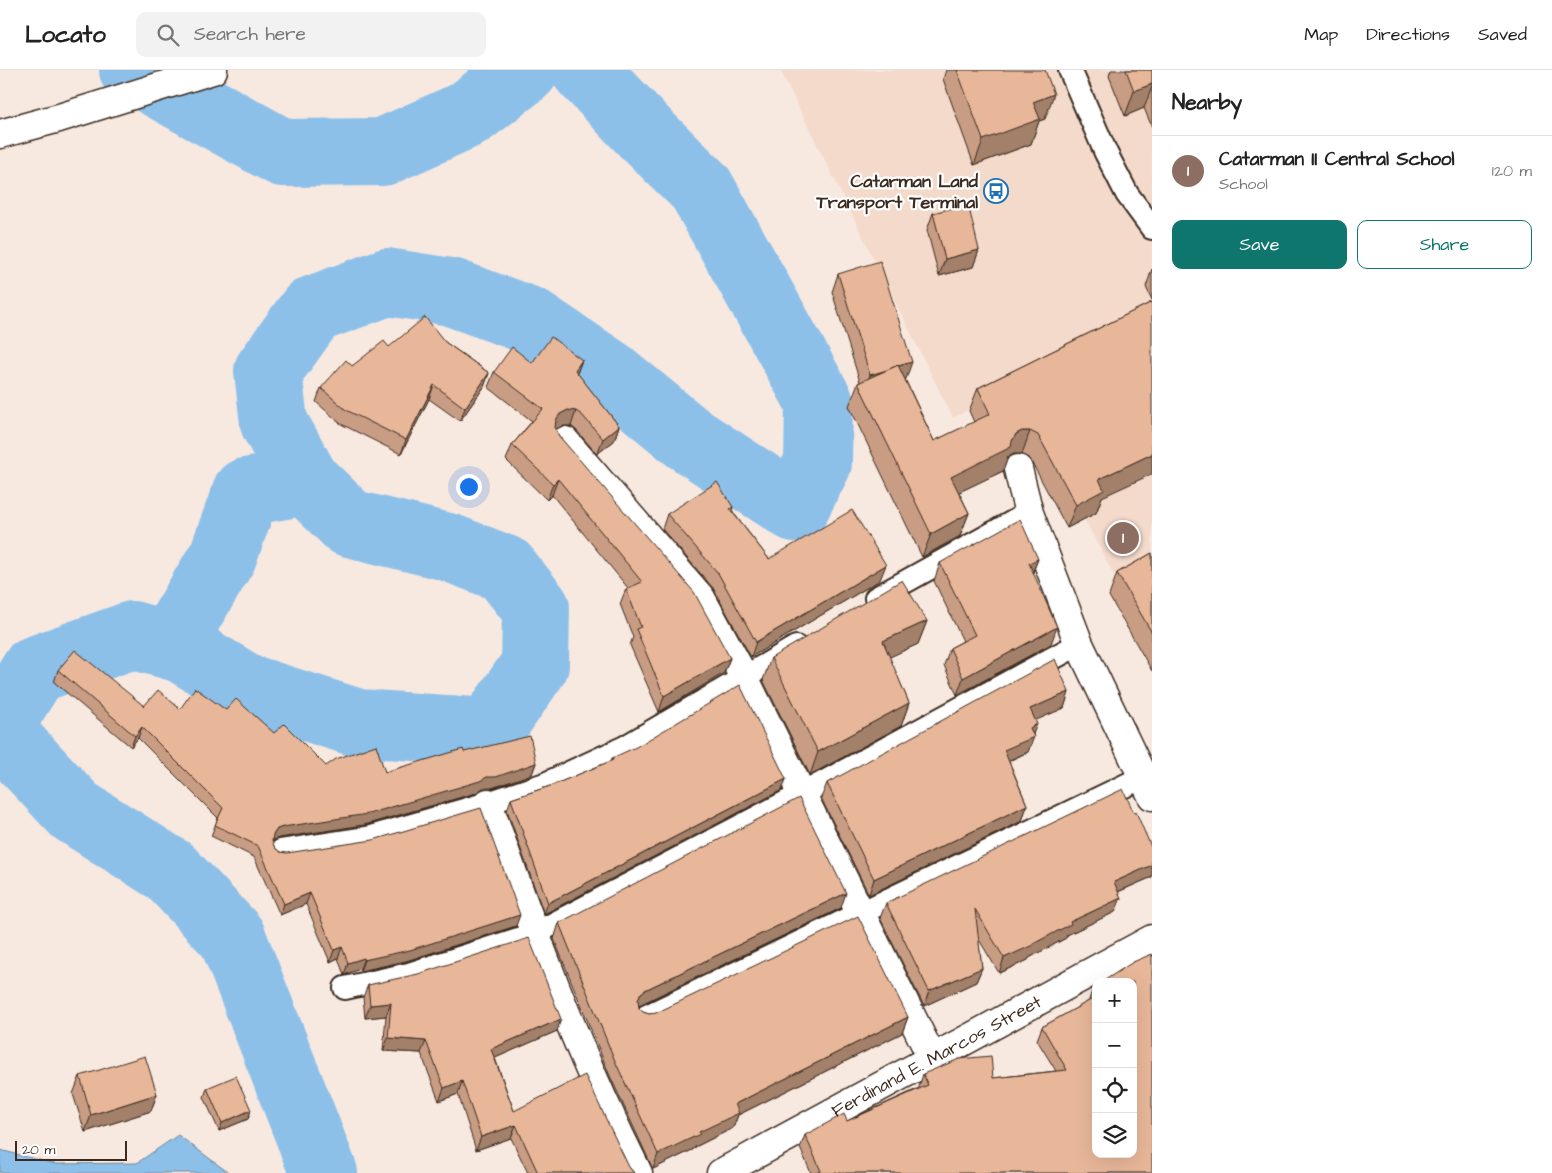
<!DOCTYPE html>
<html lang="en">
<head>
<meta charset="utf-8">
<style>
	body { margin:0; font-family:"Architects Daughter",sans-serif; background:#f2f2f2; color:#222 }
	.controls { position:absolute; right:15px; bottom:15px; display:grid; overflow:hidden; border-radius:10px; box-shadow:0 5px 20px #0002 }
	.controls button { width:45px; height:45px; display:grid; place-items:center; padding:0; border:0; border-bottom:1px solid #e0e0e0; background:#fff; color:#222; font:25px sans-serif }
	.scale { position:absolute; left:15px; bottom:12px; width:112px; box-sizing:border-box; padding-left:5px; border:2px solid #3b2a1e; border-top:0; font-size:14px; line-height:18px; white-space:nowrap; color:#3b2a1e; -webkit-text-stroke:4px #fff; paint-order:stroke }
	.you { position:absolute; left:468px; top:416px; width:18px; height:18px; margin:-12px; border:4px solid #fff; border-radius:50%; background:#1a73e8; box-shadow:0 0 0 8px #1a73e833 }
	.badge { display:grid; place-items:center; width:32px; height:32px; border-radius:50%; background:#0f766e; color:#fff; font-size:16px; font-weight:700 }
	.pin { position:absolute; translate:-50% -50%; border:2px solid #fff; box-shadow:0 1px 5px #0006 }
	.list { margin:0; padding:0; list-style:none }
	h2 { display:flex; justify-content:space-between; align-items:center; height:65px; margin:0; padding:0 20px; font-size:21px }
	h2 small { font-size:16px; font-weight:400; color:#767676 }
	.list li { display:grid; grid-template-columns:32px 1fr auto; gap:15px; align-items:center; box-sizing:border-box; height:70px; padding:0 20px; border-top:1px solid #e0e0e0 }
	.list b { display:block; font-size:19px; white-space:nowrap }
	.list p { margin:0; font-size:16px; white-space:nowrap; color:#767676 }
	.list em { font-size:16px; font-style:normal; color:#767676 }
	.actions { display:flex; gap:10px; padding:15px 20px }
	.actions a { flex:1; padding:11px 0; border:1px solid #0f766e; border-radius:10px; text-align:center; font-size:18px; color:#0f766e }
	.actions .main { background:#0f766e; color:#fff }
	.icon { flex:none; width:28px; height:28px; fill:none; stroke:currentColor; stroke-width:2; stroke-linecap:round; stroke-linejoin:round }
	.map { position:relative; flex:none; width:1152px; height:1103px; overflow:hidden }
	header { display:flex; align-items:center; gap:30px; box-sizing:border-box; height:70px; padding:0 25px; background:#fff; border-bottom:1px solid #e0e0e0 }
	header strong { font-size:24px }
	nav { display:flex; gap:28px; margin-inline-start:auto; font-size:18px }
	.search { width:350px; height:45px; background:#f2f2f2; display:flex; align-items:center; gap:12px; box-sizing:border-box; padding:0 18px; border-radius:10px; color:#767676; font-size:19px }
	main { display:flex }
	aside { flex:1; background:#fff }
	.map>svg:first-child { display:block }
	.built { fill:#f3dacb }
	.water { fill:#8dc0e9; stroke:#6c8498 }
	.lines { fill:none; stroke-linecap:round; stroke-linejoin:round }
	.river { stroke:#8dc0e9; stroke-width:68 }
	.lane-casing { stroke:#3b2a1e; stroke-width:26 }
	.street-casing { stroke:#3b2a1e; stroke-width:31 }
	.secondary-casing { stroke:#3b2a1e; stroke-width:31 }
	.lane { stroke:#fff; stroke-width:22 }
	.street { stroke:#fff; stroke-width:28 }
	.secondary { stroke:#fff; stroke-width:28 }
	.wall { fill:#c89d84; stroke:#3b2a1e }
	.shaded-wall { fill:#a2806b; stroke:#3b2a1e }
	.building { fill:#e8b799; stroke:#3b2a1e }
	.labels { text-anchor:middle; stroke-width:4.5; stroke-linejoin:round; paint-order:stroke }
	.poi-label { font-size:18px; font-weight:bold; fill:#3b2a1e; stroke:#fff; text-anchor:end }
	.street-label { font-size:18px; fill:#3b2a1e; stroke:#fff }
</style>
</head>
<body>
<header>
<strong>Locato</strong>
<div class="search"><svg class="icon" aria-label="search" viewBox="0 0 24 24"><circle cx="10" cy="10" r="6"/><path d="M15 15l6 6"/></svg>Search here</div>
<nav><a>Map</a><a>Directions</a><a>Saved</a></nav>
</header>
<main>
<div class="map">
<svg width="1152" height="1103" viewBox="0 0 1152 1103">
	<rect width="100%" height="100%" fill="#f8e9e0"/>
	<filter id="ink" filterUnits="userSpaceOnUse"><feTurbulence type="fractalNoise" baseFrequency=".02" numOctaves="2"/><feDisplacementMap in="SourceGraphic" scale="10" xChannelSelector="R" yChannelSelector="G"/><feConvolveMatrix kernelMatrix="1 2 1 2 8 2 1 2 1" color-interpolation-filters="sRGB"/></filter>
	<g filter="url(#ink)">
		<!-- built -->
		<path class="built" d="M780 0H1152V242L953 348Z
			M1152 303V577L1037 360Z"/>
		<!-- water -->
		<path class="water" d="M178 1065 229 1103H0V1080L55 1094 137 1093Z"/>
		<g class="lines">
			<!-- river -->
			<path class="river" d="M133 0 283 83 383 82 468 44 525 0
				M182 579V555L223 486 246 422 306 411
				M0 655 34 600 132 565 182 579 247 618 358 653 489 662 535 595 536 538 505 499 448 477 349 453 306 411 274 353 268 301 312 240 387 212 451 222 531 251 610 304 689 369 795 438 818 393 819 331 701 118 645 63 585 0
				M0 661 75 741 170 801 232 867 324 1103"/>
			<defs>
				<path id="lane" d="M1070 0 1106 83 1127 124 1152 158
					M876 528 1029 443
					M281 781 367 768 488 733 545 714 625 677 796 577
					M345 918 409 904 534 864 802 724 1079 574
					M645 947 1143 707"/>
				<g id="street">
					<path d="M565 371 701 528 744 607 932 988"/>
					<path d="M1018 399 1029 443 1079 574 1152 726"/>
					<path d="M488 733C532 859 578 984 638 1103"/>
					<path id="s1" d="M721 1103 1152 869"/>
				</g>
				<path id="secondary" d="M0 64 59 48 213 0"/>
			</defs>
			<!-- lane casing -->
			<use href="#lane" class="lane-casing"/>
			<!-- street casing -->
			<use href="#street" class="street-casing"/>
			<!-- secondary casing -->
			<use href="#secondary" class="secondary-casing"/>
			<!-- lane -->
			<use href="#lane" class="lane"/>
			<!-- street -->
			<use href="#street" class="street"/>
			<!-- secondary -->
			<use href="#secondary" class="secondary"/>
		</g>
		<!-- wall -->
		<path class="wall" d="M946 0H957L1045 49 1039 51 1031 74 974 95 943 9Z
			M1111 0H1152V57L1144 38 1125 46 1109 6Z
			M933 143 979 180 973 197 939 206 927 160Z
			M1152 199V230L1146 217Z
			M838 204 906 309H905L934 371 974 352 969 341 978 318 1152 232 1102 427 1096 443 1067 458 1030 389 1022 384H1014L1008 387 1003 401 959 422 969 443 960 466 922 487 849 336 858 313 860 312 832 222Z
			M445 272 489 303 484 317 460 351 429 329 401 384 341 354 316 332 321 318 352 296 389 277Z
			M582 290 577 303 619 356 614 371 597 384 576 360 571 356H563L556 359 559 366 730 588 724 603 659 642 630 575 633 567 620 534 626 519 628 518 552 425 547 430 506 390 512 375 532 351 488 317 494 302 532 293Z
			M733 437 732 441 769 489 880 510 751 587 713 518 662 459 667 444Z
			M1152 483V601L1109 526 1117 503Z
			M1038 489 1033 502 1051 574 957 625 944 595 950 578 963 571 934 511 940 493Z
			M927 551 918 574 889 587 909 633 901 656 810 705 763 610 771 588Z
			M58 600 144 636 180 639 226 640 274 663 326 696 385 702 464 682 536 693 532 704 492 718H483L476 723 364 755 279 768 272 772 275 778 280 782 516 856 406 891 360 901V899L344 905 338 888 330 892 306 834 280 845 254 787 211 766 218 748 138 668 131 677 54 612Z
			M1069 622 1064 638 1035 650 1033 665 1028 682 1009 691 1027 735 1022 751 869 825 821 728 827 713Z
			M612 688 786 709 782 720 544 844 507 740 511 729 553 715 611 691Z
			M1152 807 1118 822 1115 842 1067 865 1066 868 1029 888 1028 890 999 903 978 868 982 898 976 912 924 936 880 848 886 833Z
			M841 838 639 935V938L643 942 649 944 908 947 902 963 738 1045 733 1058 695 1077 694 1079 653 1099 610 1006 554 869 559 853Z
			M368 915 557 961 495 988 514 1041 629 1097 634 1103H528L511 1068 476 1080 458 1024 439 1031 421 983 383 981 386 946 365 948 363 927Z
			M1096 916V1084L1152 1103H811L800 1078 805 1065 847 1051 919 1018V1017L923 1004 993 1008 1056 1001 1037 970 1042 957 1089 931V930L1093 917Z
			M80 1006 157 1024 151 1041 85 1062 73 1024Z
			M207 1018 251 1040 248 1049 219 1061 204 1027Z"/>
		<!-- shaded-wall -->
		<path class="shaded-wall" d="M1152 14V17L1144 38 1125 46 1134 21Z
			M1054 24 1045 49 1039 51 1031 74 974 95 983 70 1033 32Z
			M979 180 973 197 939 206 945 189Z
			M582 290 576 306 575 300Z
			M912 292 906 309 864 323 870 305Z
			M489 303 484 317 460 351 465 338Z
			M434 315 429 329 401 384 406 370Z
			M568 340 576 341 571 356H563L554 360 556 350 560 344Z
			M619 356 614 371 597 384 603 369Z
			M1022 361H1030L1022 384H1014L1008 387 1003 401 943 430 951 407 1012 371 1016 364Z
			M1152 384V404L1102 427 1096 443 1067 458 1076 435 1099 409Z
			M558 409 552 425 547 430 553 414Z
			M969 443 960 466 922 487 931 464Z
			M1038 489 1031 506 1029 493Z
			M886 495 880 510 751 587 756 572Z
			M927 551 918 574 875 594 883 571Z
			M1057 557 1051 574 957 625 963 608Z
			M730 588 724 603 659 642 664 626Z
			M1069 622 1064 638 1025 655 1030 639Z
			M909 633 901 656 810 705 818 682Z
			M1037 654 1032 667H1034L1028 682 998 695 1004 680 1030 658Z
			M142 657 138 668 131 677 135 666Z
			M536 693 532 704 492 718H483L476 723 364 755 279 768 273 770 269 776 273 765 277 759 283 757 487 707Z
			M786 709 782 720 544 844 548 833Z
			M1027 735 1022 751 869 825 874 809Z
			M1152 795V807L1108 826 1114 812Z
			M310 823 306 834 280 845 284 834Z
			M846 823 841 838 639 935 634 939 640 924 645 920Z
			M1121 828 1115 842 1067 865 1066 868 1029 888 1028 890 999 903 1004 888 1033 874 1070 852Z
			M520 845 516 856 406 891 360 901 364 890Z
			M342 877 338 888 330 892 334 880Z
			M364 888 360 899 344 905 348 893Z
			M982 898 976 912 924 936 929 921Z
			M391 933 386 946 365 948 370 935Z
			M908 947 902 963 738 1045 733 1058 695 1077 694 1079 653 1099 658 1084 699 1062 735 1034Z
			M561 949 557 961 486 992 491 979Z
			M388 968 426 971 421 983 383 981Z
			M462 1011 458 1024 439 1031 444 1018Z
			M157 1024 151 1041 85 1062 91 1045Z
			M251 1040 248 1049 219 1061 222 1053Z
			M516 1055 511 1068 476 1080 481 1067Z"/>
		<!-- building -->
		<path class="building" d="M957 0H1045L1054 24 1033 32 1040 49 983 70Z
			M1126 0H1152V14L1134 21Z
			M968 134 979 180 945 189 933 143Z
			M880 191 912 292 898 296V295L887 300 870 305 838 204Z
			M1152 232V384L1099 409 1104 420 1076 435 1038 365 1030 361H1022L1016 364 1012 371 1011 377 951 407 969 443 931 464 858 313 898 295 934 371 990 344 978 318Z
			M425 247 445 272 489 303 465 338 434 315 406 370 346 340 321 318 346 290 352 296 384 271 389 277Z
			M551 267 582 290 575 300 619 356 603 369 582 345 576 341 568 340 560 344 556 350 555 358 559 366 694 522 730 588 664 626 636 559 641 557 626 519 642 512 558 409 553 414 512 375 543 339 494 302 512 277 532 293Z
			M717 412 733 437 730 439 769 489 852 440 886 495 756 572 718 503 667 444Z
			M1020 449 1038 489 1029 493 1057 557 963 608 950 578 975 565 940 493Z
			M1152 483V563L1117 503Z
			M902 510 927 551 883 571 909 633 818 682 771 588Z
			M75 580 144 636 158 620 180 639 195 618 226 640 236 629 274 663 284 654 326 696 336 689 376 675 385 702 463 679 464 682 530 666 536 693 496 707H487L480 711 368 744 283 757 277 759 273 765 272 771 275 778 280 782 287 783 373 770 481 738 520 845 410 880 364 890V888L348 893 342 877 334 880 310 823 284 834 258 776 215 755 223 738 142 657 135 666 58 600Z
			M1055 589 1069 622 1030 639 1037 654 1030 658 1034 667 1004 680 1027 735 874 809 827 713Z
			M740 615 786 709 548 833 511 729 553 715 613 690 612 688 636 677Z
			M1123 719 1134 743 1136 742 1152 779V795L1114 812 1121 828 1070 852 1071 854 1033 874V875L1004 888 975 839 982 898 929 921 886 833Z
			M799 728 846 823 645 920 640 924 638 930 639 938 643 942 649 944 656 943 858 846 908 947 735 1034 739 1043 699 1062 700 1064 658 1084 615 991 559 853Z
			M529 868 561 949 491 979 514 1041 585 1005 629 1097 634 1103H538L516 1055 481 1067 462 1011 444 1018 426 971 388 968 391 933 370 935 368 915 418 904Z
			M1152 884V1103H817L821 1101 805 1065 844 1044 847 1051 928 1015 923 1004 959 989 991 986 993 1008 1067 1000 1042 957 1096 927V1084H1133V912H1102L1133 892Z
			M145 986 157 1024 91 1045 80 1006Z
			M236 1006 251 1040 222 1053 207 1018Z"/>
	</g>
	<!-- icons -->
	<defs>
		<symbol id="bus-ring" viewBox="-11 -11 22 22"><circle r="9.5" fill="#fff" stroke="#1f6fb2" stroke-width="1.5"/><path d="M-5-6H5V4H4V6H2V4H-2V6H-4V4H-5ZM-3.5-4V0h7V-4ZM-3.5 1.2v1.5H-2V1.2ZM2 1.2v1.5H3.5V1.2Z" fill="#1f6fb2"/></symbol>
	</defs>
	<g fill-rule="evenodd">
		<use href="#bus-ring" x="982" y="107" width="28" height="28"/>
	</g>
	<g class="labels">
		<!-- poi labels -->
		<g class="poi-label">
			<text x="978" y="117">Catarman Land<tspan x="978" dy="21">Transport Terminal</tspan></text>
		</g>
		<!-- street labels -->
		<g class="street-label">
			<text dy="6" stroke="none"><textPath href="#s1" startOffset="245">Ferdinand E. Marcos Street</textPath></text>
		</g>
	</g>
</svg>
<div class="controls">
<button>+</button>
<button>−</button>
<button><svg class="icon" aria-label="locate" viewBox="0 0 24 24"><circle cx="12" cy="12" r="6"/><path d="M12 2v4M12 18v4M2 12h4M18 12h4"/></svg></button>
<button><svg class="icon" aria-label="layers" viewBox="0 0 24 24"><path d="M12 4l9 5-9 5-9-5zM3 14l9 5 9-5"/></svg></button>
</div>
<div class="scale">20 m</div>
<div class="you"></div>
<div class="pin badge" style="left:1123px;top:468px;background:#8d6e63">1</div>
</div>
<aside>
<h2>Nearby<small></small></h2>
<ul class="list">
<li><span class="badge" style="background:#8d6e63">1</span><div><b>Catarman II Central School</b><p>School</p></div><em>120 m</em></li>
</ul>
<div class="actions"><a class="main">Save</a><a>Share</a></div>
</aside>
</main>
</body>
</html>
